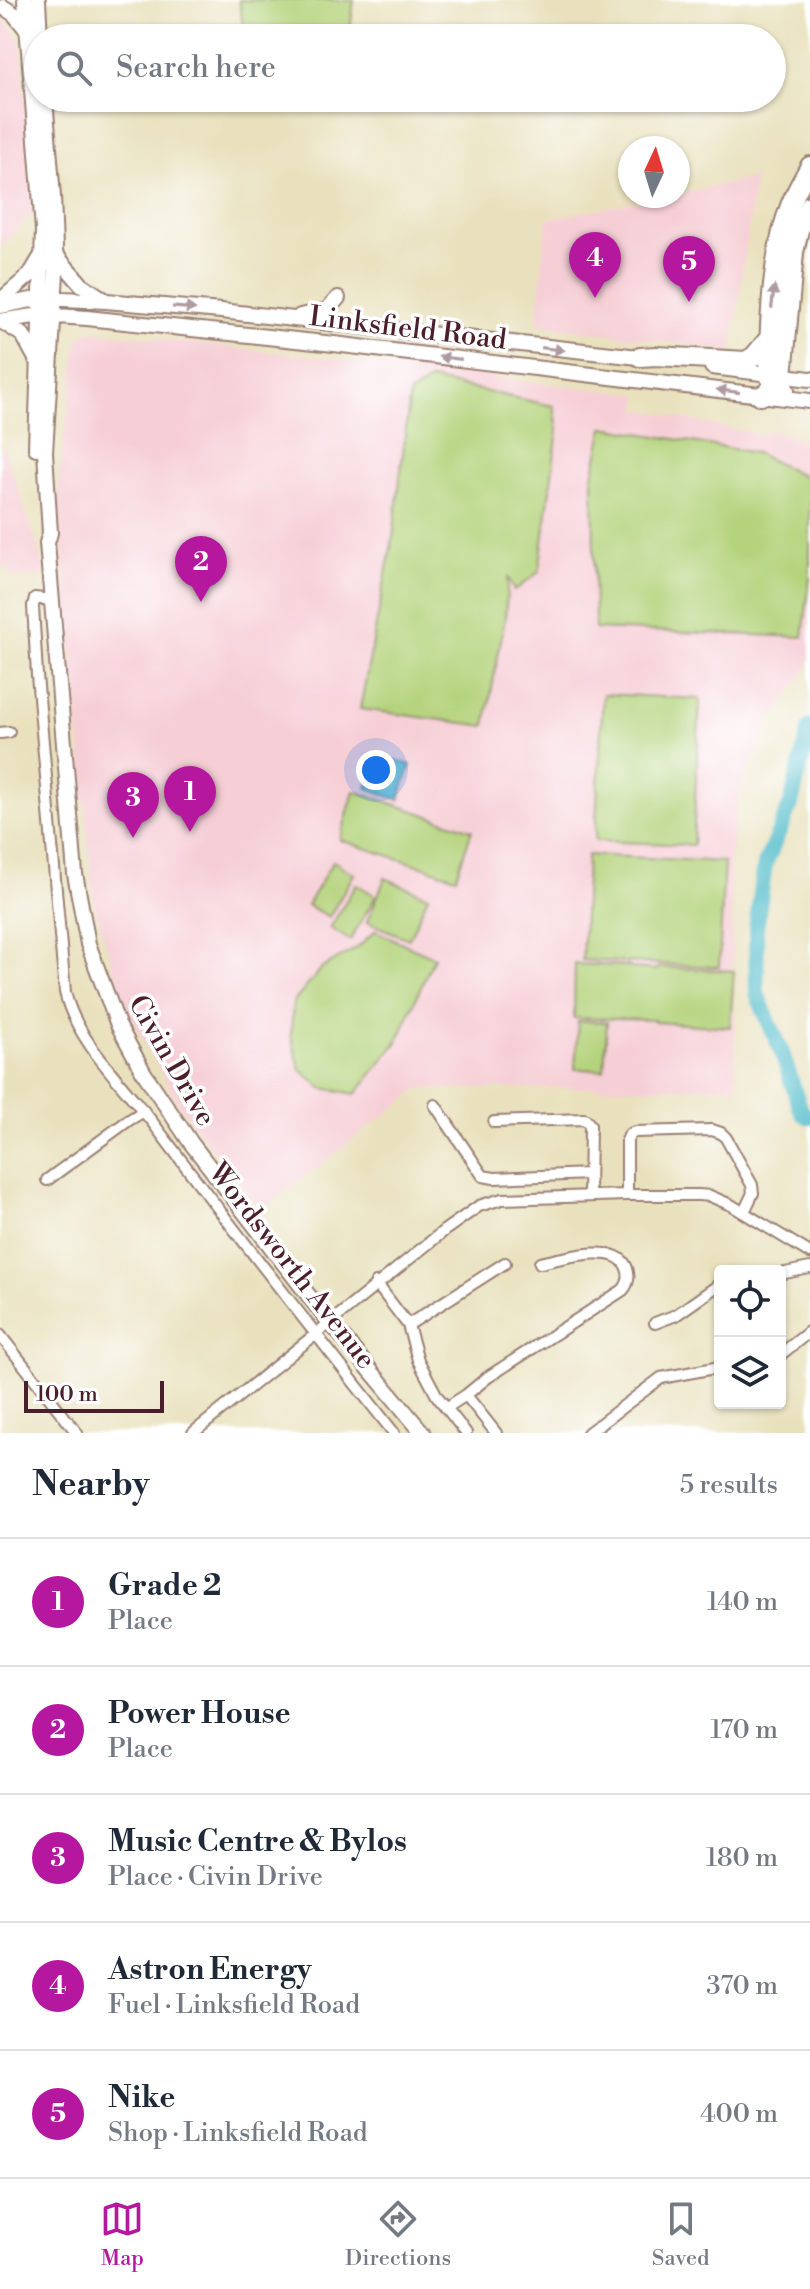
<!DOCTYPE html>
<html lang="en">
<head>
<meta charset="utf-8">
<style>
	body { margin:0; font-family:"Libre Bodoni",serif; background:#f6f6f7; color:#1f2937 }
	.controls { position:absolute; right:24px; bottom:24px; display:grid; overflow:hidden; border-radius:8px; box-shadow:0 2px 6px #0004 }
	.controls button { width:72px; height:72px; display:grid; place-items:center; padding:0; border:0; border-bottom:2px solid #e0e1e3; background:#fff; color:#1f2937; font:40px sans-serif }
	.compass { position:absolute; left:618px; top:136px; width:72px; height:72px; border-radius:50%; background:#fff; box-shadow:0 2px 6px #0004; rotate:4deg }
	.scale { position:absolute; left:24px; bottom:20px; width:140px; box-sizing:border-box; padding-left:8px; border:4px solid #4a1f2b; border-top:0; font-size:22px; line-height:28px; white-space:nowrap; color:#4a1f2b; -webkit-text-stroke:6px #fff; paint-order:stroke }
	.you { position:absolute; left:376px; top:770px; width:28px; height:28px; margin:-20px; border:6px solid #fff; border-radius:50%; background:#1a73e8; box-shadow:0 0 0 12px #1a73e833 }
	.badge { display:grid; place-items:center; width:52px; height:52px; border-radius:50%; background:#b5179e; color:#fff; font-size:26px; font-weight:700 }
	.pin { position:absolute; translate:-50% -66px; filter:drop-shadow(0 2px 4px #0008) }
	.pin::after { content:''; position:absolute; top:42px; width:28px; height:24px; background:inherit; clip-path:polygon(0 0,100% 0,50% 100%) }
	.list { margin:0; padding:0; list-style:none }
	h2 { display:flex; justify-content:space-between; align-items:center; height:104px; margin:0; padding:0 32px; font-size:34px }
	h2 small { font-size:26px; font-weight:400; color:#747a83 }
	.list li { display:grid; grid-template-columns:52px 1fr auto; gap:24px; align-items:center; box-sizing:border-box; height:128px; padding:0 32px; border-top:2px solid #e0e1e3 }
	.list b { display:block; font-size:30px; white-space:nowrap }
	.list p { margin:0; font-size:26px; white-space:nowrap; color:#747a83 }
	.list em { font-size:26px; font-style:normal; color:#747a83 }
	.icon { flex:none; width:44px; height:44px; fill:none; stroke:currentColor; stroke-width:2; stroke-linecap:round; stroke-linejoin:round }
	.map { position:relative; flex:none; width:810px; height:1433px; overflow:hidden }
	.search { position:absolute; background:#fff; box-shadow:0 2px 6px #0004; left:24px; right:24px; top:24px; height:88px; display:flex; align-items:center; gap:20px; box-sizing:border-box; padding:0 28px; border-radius:44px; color:#747a83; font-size:30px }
	.sheet { height:744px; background:#fff }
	nav { display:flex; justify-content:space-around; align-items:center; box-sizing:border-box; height:112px; border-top:2px solid #e0e1e3; background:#fff; font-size:22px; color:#747a83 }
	nav a { display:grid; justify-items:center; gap:4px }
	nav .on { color:#b5179e }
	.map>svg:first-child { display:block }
	.built { fill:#f6cfd6 }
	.green { fill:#b4d37b; stroke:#7f7953; stroke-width:2 }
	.water { fill:#4fbbc9; stroke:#4c6d7a; stroke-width:2 }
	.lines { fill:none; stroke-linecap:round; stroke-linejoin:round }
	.river { stroke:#4fbbc9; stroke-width:16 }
	.minor-casing { stroke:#9a8074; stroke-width:14 }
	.secondary-casing { stroke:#9a8074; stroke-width:18 }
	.motorway-casing { stroke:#9a8074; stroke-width:22 }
	.minor { stroke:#fff; stroke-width:10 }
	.secondary { stroke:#fff; stroke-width:14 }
	.motorway { stroke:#fff; stroke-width:18 }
	.oneway { fill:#ae9aa0 }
	.labels { text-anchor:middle; stroke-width:7; stroke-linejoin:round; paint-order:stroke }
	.street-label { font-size:28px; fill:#4a1f2b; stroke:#fff }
</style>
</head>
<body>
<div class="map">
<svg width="810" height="1433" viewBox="0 0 810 1433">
	<rect width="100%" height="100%" fill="#fff"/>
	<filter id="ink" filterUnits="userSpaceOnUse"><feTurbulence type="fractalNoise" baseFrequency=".0125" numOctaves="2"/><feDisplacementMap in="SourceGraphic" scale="16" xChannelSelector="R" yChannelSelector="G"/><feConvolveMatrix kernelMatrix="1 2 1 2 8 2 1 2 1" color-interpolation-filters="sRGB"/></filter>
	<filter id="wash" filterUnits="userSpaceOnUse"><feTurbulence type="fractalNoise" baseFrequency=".006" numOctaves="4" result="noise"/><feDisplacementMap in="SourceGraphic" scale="32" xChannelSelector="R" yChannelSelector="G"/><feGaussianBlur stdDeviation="1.8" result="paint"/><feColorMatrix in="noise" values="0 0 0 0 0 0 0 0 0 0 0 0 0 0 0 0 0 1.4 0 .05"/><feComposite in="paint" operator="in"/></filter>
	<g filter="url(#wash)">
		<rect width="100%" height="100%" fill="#e9e1bd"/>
		<!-- built -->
		<path class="built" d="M0 18 6 21 21 42 33 213 0 246Z
			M755 178 732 351 537 324 544 242 548 219 666 196H678V194Z
			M89 331 638 394V409L760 435 775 430 810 445V663L770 723 740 787 730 853 736 1087 419 1089 260 1211 181 1109 126 1009 94 905 58 505V485L78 339Z
			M4 446 47 576 13 577 0 562V451Z"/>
		<!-- green -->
		<path class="green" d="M239 0H354L349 38H245Z
			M431 380 554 406 558 429 539 572 514 591 508 577 505 618 485 726 360 709 393 538 410 393Z
			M604 427 756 453 810 479V579L803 637 595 629 593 476Z
			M603 694 700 699 693 845 595 841Z
			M354 791 472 830 456 877 340 840Z
			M587 855 724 862 719 967 582 960Z
			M333 861 354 874 329 917 307 905Z
			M385 878 428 896 409 939 367 922Z
			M356 884 376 896 350 940 330 928Z
			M375 931 434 957 397 1042 356 1094 322 1088 300 1069 291 1035 293 1003 321 969 360 946Z
			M575 964 629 966 630 968 657 970 658 967 734 971 730 1027 654 1022V1020L574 1018Z
			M578 1021 607 1022 604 1070 575 1069Z"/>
		<!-- water -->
		<path class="water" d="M379 754 411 765 399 800 367 788Z"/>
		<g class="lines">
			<!-- river -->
			<path class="river" d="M810 727 791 804 765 864 756 929 757 994 781 1050 802 1113 810 1117"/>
		</g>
	</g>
	<g filter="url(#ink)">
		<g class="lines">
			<defs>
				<path id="minor" d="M51 600 35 598 33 606 37 675 65 992C76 1041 123 1084 153 1123 232 1228 313 1331 394 1433
					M0 733 9 732
					M435 1105 483 1176 494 1178 589 1174
					M494 1122 585 1119 590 1125 589 1196
					M47 1180 129 1120 144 1111
					M627 1195V1140L630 1134 635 1132 712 1130 721 1133 726 1138 752 1185 753 1193 744 1212
					M780 1274 810 1268
					M376 1283 408 1325 418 1360 437 1396 466 1433
					M655 1323 676 1315 720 1284
					M408 1325 505 1263
					M0 1335 77 1433
					M780 1355 810 1331
					M446 1408 466 1395
					M193 1433 445 1230 479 1206 502 1199 627 1195H699L710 1196 731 1205 810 1253
					M496 1433 466 1395 488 1377 623 1290C629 1283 630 1274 626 1266 615 1242 560 1259 540 1263
					M588 1433 661 1378 720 1367"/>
				<path id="secondary" d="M25 0 43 230 36 448
					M38 0 40 38
					M3 7 14 14 26 29
					M45 98 53 197 56 273 45 452 50 533 47 543 75 874 88 944 118 1025 144 1073 191 1143 319 1309 423 1433
					M55 254 81 284 106 301
					M0 301 30 275 42 255
					M0 306 42 298 106 301 221 311 648 358
					M300 316 327 310 338 298
					M0 321 41 315 87 318 334 344 810 401
					M1 321 23 335 36 359
					M712 367 810 379"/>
				<path id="motorway" d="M640 357 656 356 746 361 754 356 769 338
					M785 390 773 383 768 374C770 321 771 256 790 206 795 192 803 179 810 166
					M761 396 777 386 783 376 794 252 799 230 810 205"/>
			</defs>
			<!-- minor casing -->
			<use href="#minor" class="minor-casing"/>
			<!-- secondary casing -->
			<use href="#secondary" class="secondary-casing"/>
			<!-- motorway casing -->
			<use href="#motorway" class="motorway-casing"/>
			<!-- minor -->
			<use href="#minor" class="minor"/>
			<!-- secondary -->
			<use href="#secondary" class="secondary"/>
			<!-- motorway -->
			<use href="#motorway" class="motorway"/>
		</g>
		<!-- one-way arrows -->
		<defs><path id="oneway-solid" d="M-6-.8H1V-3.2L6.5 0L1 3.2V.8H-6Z" transform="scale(2)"/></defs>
		<g class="oneway">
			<use href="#oneway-solid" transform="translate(773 297) rotate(-83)"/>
			<use href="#oneway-solid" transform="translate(184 308) rotate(5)"/>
			<use href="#oneway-solid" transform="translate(553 349) rotate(7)"/>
			<use href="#oneway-solid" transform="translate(450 358) rotate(-173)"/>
			<use href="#oneway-solid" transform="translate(728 391) rotate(-172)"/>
		</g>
	</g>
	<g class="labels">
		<!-- street labels -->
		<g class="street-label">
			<text transform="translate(408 327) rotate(7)" y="10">Linksfield Road</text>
			<text transform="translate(173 1060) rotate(60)" y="10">Civin Drive</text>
			<text transform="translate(293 1265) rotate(52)" y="10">Wordsworth Avenue</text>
		</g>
	</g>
</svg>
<div class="controls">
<button><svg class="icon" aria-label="locate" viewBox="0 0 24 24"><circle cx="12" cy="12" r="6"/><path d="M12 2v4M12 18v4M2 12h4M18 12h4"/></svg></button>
<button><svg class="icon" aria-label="layers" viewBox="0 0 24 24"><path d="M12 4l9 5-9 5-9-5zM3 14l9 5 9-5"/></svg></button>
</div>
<svg class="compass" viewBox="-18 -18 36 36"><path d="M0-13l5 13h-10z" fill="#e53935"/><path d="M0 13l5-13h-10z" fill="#747a83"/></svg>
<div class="scale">100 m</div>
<div class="you"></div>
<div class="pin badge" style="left:190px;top:832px">1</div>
<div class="pin badge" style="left:201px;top:602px">2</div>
<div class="pin badge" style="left:133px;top:838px">3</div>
<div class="pin badge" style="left:595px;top:298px">4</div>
<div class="pin badge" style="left:689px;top:302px">5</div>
<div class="search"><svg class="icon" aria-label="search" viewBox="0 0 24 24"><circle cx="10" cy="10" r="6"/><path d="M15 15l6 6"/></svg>Search here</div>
</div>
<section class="sheet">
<h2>Nearby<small>5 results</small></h2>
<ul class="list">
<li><span class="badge">1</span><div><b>Grade 2</b><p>Place</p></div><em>140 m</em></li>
<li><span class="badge">2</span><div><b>Power House</b><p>Place</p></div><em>170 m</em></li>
<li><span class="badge">3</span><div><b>Music Centre &amp; Bylos</b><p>Place · Civin Drive</p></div><em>180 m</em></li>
<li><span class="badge">4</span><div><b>Astron Energy</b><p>Fuel · Linksfield Road</p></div><em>370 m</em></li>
<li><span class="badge">5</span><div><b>Nike</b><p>Shop · Linksfield Road</p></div><em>400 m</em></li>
</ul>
</section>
<nav>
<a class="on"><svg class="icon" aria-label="map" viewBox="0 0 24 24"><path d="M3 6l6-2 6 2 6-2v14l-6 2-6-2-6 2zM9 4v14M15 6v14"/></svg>Map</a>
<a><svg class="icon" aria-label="directions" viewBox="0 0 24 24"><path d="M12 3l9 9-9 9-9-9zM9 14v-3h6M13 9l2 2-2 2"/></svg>Directions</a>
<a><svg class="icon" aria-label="saved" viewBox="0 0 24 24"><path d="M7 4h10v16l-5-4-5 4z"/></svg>Saved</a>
</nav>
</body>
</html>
